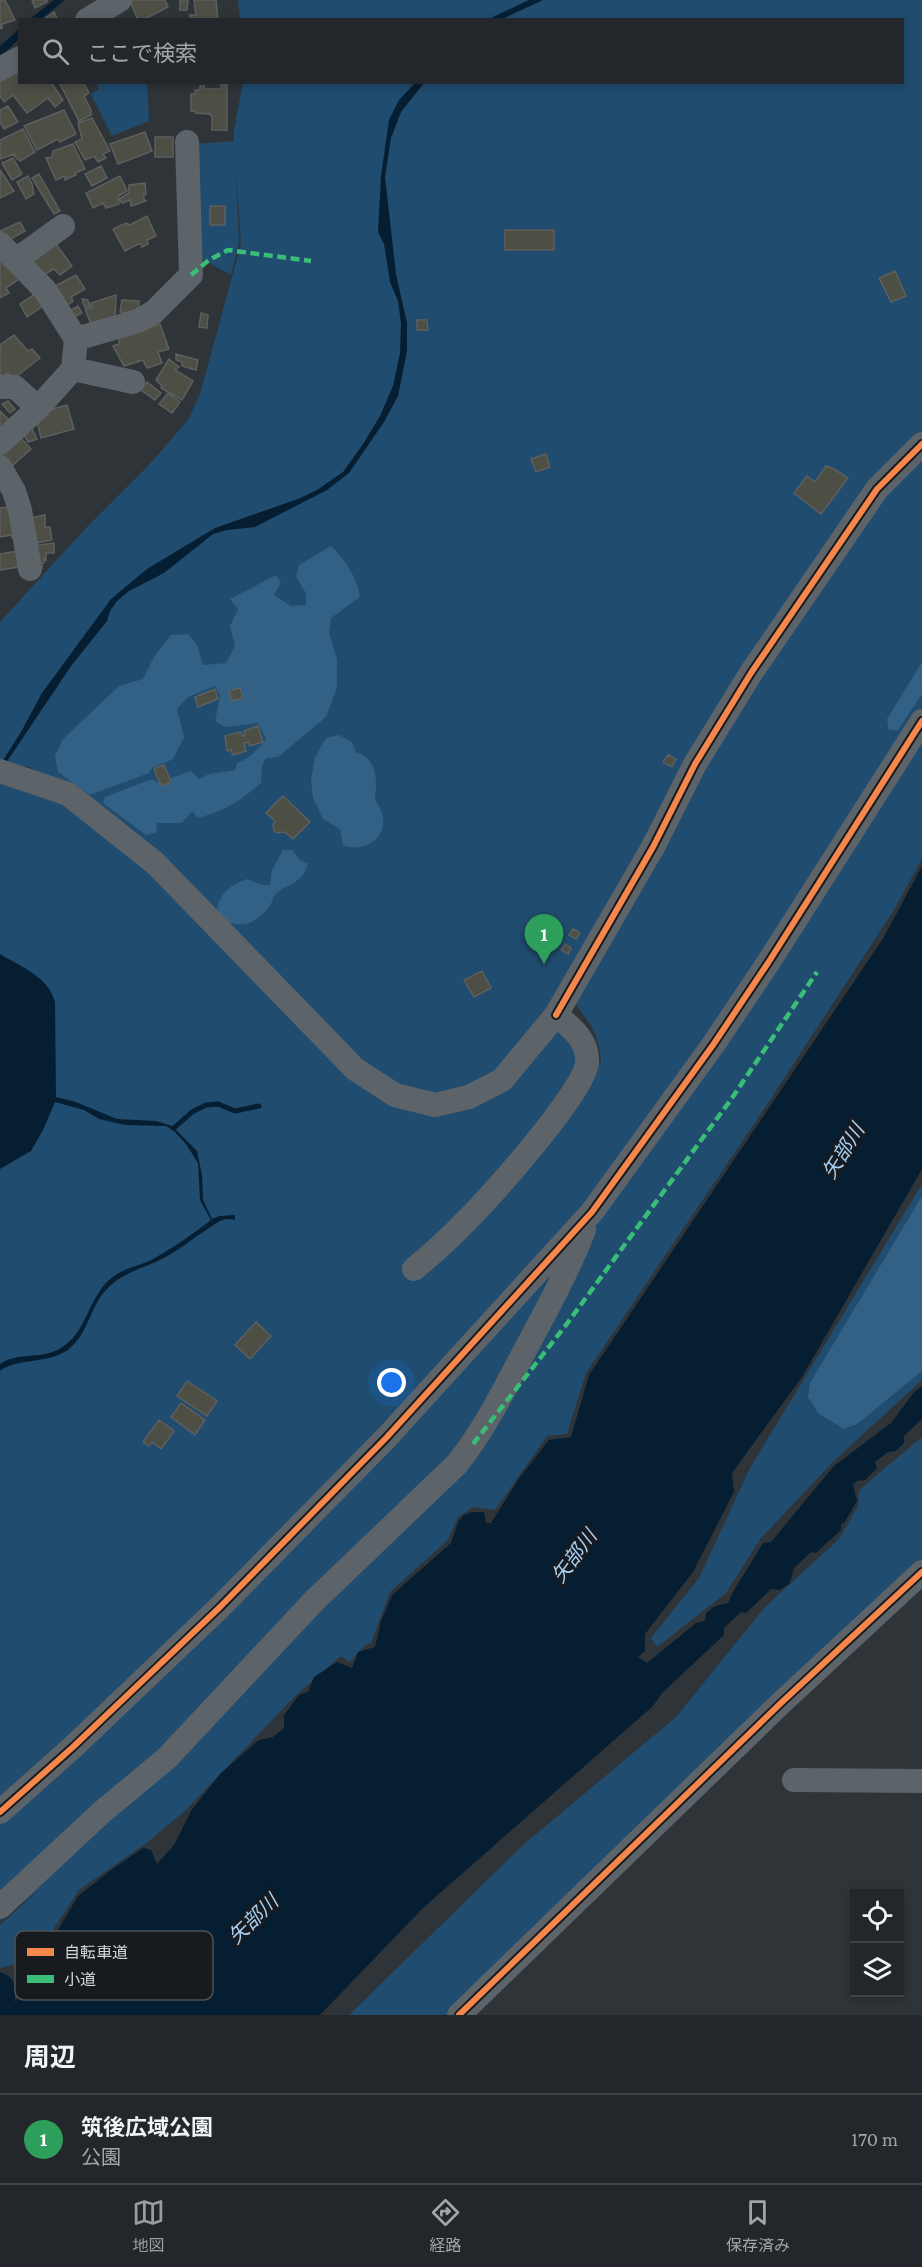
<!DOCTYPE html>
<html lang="ja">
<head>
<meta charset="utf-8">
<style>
	body { margin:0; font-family:"Crimson Pro","Noto Sans JP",serif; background:#2f3337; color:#f1f3f6 }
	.controls { position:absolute; right:18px; bottom:18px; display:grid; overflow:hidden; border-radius:0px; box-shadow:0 3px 9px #0003 }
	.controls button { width:54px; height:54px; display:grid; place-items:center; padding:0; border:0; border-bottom:2px solid #404447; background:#23272b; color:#f1f3f6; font:30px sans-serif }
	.you { position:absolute; left:392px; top:1383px; width:21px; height:21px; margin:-15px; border:4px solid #fff; border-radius:50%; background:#1a73e8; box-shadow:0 0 0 9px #1a73e833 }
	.badge { display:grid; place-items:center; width:39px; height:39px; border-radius:50%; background:#989da2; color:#fff; font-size:20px; font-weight:700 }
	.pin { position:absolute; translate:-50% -50px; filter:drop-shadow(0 2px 3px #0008) }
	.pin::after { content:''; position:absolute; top:32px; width:21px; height:18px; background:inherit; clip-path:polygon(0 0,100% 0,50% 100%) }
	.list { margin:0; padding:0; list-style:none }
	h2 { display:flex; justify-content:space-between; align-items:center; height:78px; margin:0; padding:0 24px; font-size:26px }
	h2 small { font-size:20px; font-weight:400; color:#a3a5a9 }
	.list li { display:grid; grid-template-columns:39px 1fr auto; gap:18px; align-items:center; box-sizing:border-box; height:90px; padding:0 24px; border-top:2px solid #404447 }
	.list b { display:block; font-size:22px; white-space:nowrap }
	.list p { margin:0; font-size:20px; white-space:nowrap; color:#a3a5a9 }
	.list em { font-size:20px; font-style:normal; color:#a3a5a9 }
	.icon { flex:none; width:33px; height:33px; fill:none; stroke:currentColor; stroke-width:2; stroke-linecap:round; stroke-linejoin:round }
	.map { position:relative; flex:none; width:922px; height:2015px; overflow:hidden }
	.search { position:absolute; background:#23272b; box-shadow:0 3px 9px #0003; left:18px; right:18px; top:18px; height:66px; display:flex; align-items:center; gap:15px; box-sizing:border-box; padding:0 21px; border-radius:0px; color:#a3a5a9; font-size:22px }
	.sheet { height:168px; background:#23272b }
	nav { display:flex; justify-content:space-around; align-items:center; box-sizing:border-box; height:84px; border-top:2px solid #404447; background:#23272b; font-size:16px; color:#a3a5a9 }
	nav a { display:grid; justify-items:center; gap:3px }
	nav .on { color:#989da2 }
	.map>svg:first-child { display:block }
	.green { fill:#204c6f }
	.forest { fill:#336085 }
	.water { fill:#061e31 }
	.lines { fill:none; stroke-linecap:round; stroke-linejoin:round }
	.stream { stroke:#061e31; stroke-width:5 }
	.building { fill:#4d4f45; stroke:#5d5f5f; stroke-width:1.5 }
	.minor { stroke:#5c6369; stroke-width:24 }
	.quiet { stroke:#3abd76; stroke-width:4.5; stroke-dasharray:9 4.5; stroke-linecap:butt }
	.cycleway-casing { stroke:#171b1f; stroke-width:10 }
	.cycleway { stroke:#f5874c; stroke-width:6 }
	.labels { text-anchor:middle; stroke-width:6; stroke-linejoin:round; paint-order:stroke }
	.water-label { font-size:20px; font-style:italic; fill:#a5d0f6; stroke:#171b1f }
	.key { fill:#171b1f; stroke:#4e5357; stroke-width:1.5 }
	.key-label { font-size:16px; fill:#d0d6db }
</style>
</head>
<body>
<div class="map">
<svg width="922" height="2015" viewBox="0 0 922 2015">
	<rect width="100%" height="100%" fill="#2f3439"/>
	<!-- green -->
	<path class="green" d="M238 0H922V859L892 913 766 1106 586 1373 567 1434 547 1436 495 1510 473 1507 458 1517 447 1541 390 1592 371 1643 366 1645 349 1662 341 1656 295 1696 187 1809 148 1842 79 1890 28 1968 21 1963 0 1968V1925L39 1890 0 1921V778L86 810 384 1097 468 1107 553 1026 601 1064C601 1052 598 1038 591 1026 584 1014 578 1011 574 997 530 1041 474 1115 402 1088 395 1086 388 1081 381 1077L81 795 29 767 0 762V622L85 529 148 466 188 420 200 394 241 244 236 169 239 243 231 275 200 258 195 144 234 141V130L243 83 902 82V20H240Z
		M96 83H147L149 121 112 136 91 94 99 89Z
		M922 1184V1380L835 1460 761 1538 726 1593 657 1647 651 1638 699 1578 750 1468Z
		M922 1437V1569L454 2015H349L523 1845 676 1717 765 1607 839 1539 858 1506 859 1490Z"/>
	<!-- forest -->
	<path class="forest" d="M331 546C345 559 357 577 360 597L331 618 329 633 337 659V688L326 717 278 757 266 758 262 766 261 783C242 800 223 812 198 818L192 811 182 823H157L156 833 146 835 103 803 105 797 152 779 157 783 191 771 199 779 209 774 235 770 237 763C249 759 258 749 266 739L258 723 225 727 215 721 220 696 215 686 188 697 177 709 184 737 173 759 151 769 149 773 90 795 58 772 55 756 63 739 119 686 143 679 154 657 171 635 188 634 197 645 203 665 226 663 235 646 230 626 238 609 230 599 276 575 281 582 274 595 291 606 306 605V593L296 577 299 565Z
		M922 662V694L898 730H889L887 719Z
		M339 735 352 742 356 752C378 758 377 781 375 800 395 826 376 854 343 846L340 829 323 819 313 798 311 781 315 757 326 738Z
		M283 850H292L301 861 308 863C302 886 289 881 275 895 272 898 272 904 269 907 255 924 244 928 224 921L217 908C222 891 231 885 247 879L262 885H270L272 870Z
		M922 1196V1371L857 1424 844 1429 819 1414 808 1397 810 1383Z"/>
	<!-- water -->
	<path class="water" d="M54 0H65L41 19H30Z
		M529 0H543L502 19H489Z
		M19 29V39L0 57V46Z
		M415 83H424L401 112 391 138 385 177 396 274 407 323V351L398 396 384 422 349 473 327 490 255 527 227 530 213 534 164 573 129 591 117 601 110 611 107 621 71 666 0 772V765L21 732 42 693 111 599 147 569 215 528 298 499 317 490 343 472 363 444 380 416 393 386 400 353 401 323 398 301 390 282 384 244 378 232 381 176 389 120 399 100Z
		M922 866V1169L802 1377 732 1473 734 1492 693 1572 645 1634V1651L638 1657 647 1663 696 1623 705 1621 706 1613 715 1606 728 1603 733 1592 763 1543 771 1542 834 1466 891 1423 914 1392 922 1386V1419L904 1436V1443L896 1451 888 1452 875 1462 877 1468 865 1480 857 1481 853 1485 857 1501 844 1523 841 1524V1530L816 1553 811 1552 794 1568 790 1583 780 1590 771 1589 746 1613 741 1612 724 1628V1635L662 1693 653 1706 423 1908 320 2015H0V1972C18 1979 15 1987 15 2002L78 1896 111 1870 143 1848 151 1850 157 1864 174 1845 191 1811 220 1774 259 1740 273 1737 284 1728V1715L299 1695 308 1692 314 1677 337 1662 352 1668 358 1652 375 1647 381 1621 392 1595 451 1543 458 1522 464 1515 472 1512H484L486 1523H491L520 1477 549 1440 571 1437 589 1375 884 937Z
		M0 954C21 967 48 976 55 1002L56 1097 76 1102 117 1119 156 1121 172 1126 197 1151 202 1175 203 1200 212 1219 219 1216 235 1215V1220C224 1216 215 1224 206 1230 192 1239 179 1250 164 1258 145 1268 123 1272 108 1288 90 1305 89 1333 69 1349 48 1365 18 1357 0 1371V1364C19 1351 42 1360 61 1348 86 1333 88 1300 108 1281 121 1268 138 1267 153 1259 173 1248 193 1234 211 1220L200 1200 198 1163 186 1144 174 1131 166 1126 125 1125 99 1119 84 1110 55 1102 43 1130 31 1151 0 1169Z"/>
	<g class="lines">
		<!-- stream -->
		<path class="stream" d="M174 1128 192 1112 206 1105 218 1104 235 1111 259 1106"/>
	</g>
	<!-- building -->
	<path class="building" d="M0 0H5L15 20 2 24V28L0 29Z
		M32 0H47V2L35 8Z
		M132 0H165L168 7 143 20H138L130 1Z
		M180 0H188L187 10H180Z
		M194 0H216L218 20H190V15H196Z
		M54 12 58 20H45L44 19Z
		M20 69V82H51L63 100 55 107 48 98 27 113 13 95 4 102 0 96V81Z
		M59 82H83L89 93 84 96 91 110V115L79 121Z
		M221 84 227 85V130H212V117L210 114 195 113V111H191V94H195V90H200V86H204V89H221Z
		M8 106 18 122 4 129 0 122V110Z
		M64 110 76 134 60 142 58 139 37 150 24 126Z
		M92 118 110 151 103 154 106 158 98 162 94 156 85 160 75 142 82 139 78 123Z
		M23 129 35 152 20 161 15 157V154L0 159V140Z
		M145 132 152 151 118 164 110 144Z
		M155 137H173V157H155Z
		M73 144 85 169 75 173 76 175 65 180V176L56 180 46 158 52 157 53 151Z
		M13 158 22 174 12 180 2 163Z
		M101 166 107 178 92 186 85 174Z
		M0 170 14 191 0 198Z
		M39 174 60 211 54 214 32 178Z
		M28 176 32 184 34 194 26 199 17 182Z
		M120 176 127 191 118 196 119 204 106 208 103 203 93 208 86 193Z
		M145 183 146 194H144V199L146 201 131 206 130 200 122 203 119 199 129 193V185Z
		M210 206H225V225H210Z
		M147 216 156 236 147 240 148 244 142 247 141 244H138L125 251 113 229 126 223 130 225Z
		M20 222 25 231 7 241 0 231Z
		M505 230H554V250H505Z
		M53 240 72 266 60 275 54 269 40 277 25 259Z
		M3 260 22 277 6 288 9 293 0 298V262Z
		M895 271 906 296 891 302 879 278Z
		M76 275 85 289 71 297 73 301 65 307 53 287Z
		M35 294 43 306 27 317 20 304Z
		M116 295 115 325 90 322 85 308H92L91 303Z
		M82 299 88 300 90 306H84Z
		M122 300 139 301 138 314 120 312Z
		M78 306 82 313 72 318 69 311Z
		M201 313 208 315 207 328 199 327Z
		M417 320H427L428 330H417Z
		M160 324 169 349 158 352 162 363 147 368 143 360 124 366 113 346 119 344V338Z
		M14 335 28 351 32 349 40 358 13 379 8 373 0 378V345Z
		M176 354 198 360 196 370 182 366V362L176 360Z
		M169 359 179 367 175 370 193 381 182 400 161 388 162 386 156 380Z
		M147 382 161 393 155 400 141 390Z
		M168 393 180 402 172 413 159 404Z
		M8 401 15 409 10 413 2 404Z
		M67 405 74 429 41 438 36 418 42 412Z
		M0 411 11 422 0 430Z
		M31 427 37 439 28 442 22 431Z
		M20 437 31 449 12 466 0 454Z
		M546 454 550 467 536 472 531 459Z
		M826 466 834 469 848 478 821 514 794 493 807 476 815 482Z
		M14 506 21 538H12V535L0 537V508Z
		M45 515V527H50L52 540 31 544 26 519Z
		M54 543V553H46V560L44 559V563H42V569L31 546Z
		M23 550 25 566 0 570V554Z
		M240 688 243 698 232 701 229 691Z
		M215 689 218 699 198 707 195 697Z
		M258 726 263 742 250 746 248 742 244 743 246 751 233 755 231 750 227 751 225 736 240 732 243 736 245 735 244 731Z
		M668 755 676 759 672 767 663 762Z
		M164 765 171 782 161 786 154 769Z
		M283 796 310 822 293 839 285 832 277 833 274 831 273 824 275 821 266 813Z
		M573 929 580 933 576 939 569 935Z
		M565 944 571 948 568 954 561 950Z
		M482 971 491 988 474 997 464 980Z
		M256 1322 271 1336 250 1359 235 1345Z
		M187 1381 217 1401 207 1416 177 1396Z
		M181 1403 205 1420 195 1435 171 1417Z
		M159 1420 174 1431 161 1449 152 1442 149 1446 143 1442Z"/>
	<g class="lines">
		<!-- minor -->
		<path class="minor" d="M87 20 120 0
			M0 69 20 58
			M0 244 45 290 76 339 73 369 38 408 0 443
			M16 260 63 226
			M76 339 138 321 154 312 191 275 187 142
			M73 369 133 382
			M0 387H15L38 408
			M0 467 14 491 20 510 30 569
			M0 771 68 794 155 863 355 1069 395 1095 435 1105 469 1097 502 1080 556 1015 653 847 695 764 751 673 877 489 922 444
			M414 1269C432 1254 449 1239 465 1222 490 1198 584 1092 587 1063 589 1041 571 1027 556 1015
			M794 1780 922 1781
			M0 1812 73 1747 220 1607 387 1437 592 1212 713 1045 768 963 922 721
			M0 1907 102 1812 167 1758 313 1602 457 1464C484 1430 503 1392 523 1354 545 1313 567 1273 584 1230
			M459 2015 781 1703 922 1572"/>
		<!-- quiet -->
		<path class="quiet" d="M191 275 209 260 228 250 311 261
			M473 1444 566 1325 732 1098 817 972"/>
		<defs>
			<path id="cycleway" d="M556 1015 653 847 695 764 751 673 877 489 922 444
				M0 1812 73 1747 220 1607 387 1437 592 1212 713 1045 768 963 922 721
				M459 2015 781 1703 922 1572"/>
		</defs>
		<!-- cycleway casing -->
		<use href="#cycleway" class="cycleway-casing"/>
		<!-- cycleway -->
		<use href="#cycleway" class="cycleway"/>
	</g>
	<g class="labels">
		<!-- water labels -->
		<g class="water-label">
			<text transform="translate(843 1151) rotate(-58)" y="7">矢部川</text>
			<text transform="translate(574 1556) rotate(-53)" y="7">矢部川</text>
			<text transform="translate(253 1919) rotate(-44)" y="7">矢部川</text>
		</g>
	</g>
	<!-- legend -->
	<rect x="15" y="1931" width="198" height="69" rx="9" class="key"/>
	<rect x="27" y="1948" width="27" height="8" fill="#f5874c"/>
	<rect x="27" y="1975" width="27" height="8" fill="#3abd76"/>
	<g class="key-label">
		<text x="64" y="1958">自転車道</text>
		<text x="64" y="1985">小道</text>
	</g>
</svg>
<div class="controls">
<button><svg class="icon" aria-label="locate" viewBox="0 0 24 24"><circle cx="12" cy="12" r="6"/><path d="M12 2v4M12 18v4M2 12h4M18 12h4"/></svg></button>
<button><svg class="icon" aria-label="layers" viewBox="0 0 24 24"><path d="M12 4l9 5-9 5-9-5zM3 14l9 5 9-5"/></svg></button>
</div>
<div class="you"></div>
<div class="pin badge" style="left:544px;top:964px;background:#2e9e5b">1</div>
<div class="search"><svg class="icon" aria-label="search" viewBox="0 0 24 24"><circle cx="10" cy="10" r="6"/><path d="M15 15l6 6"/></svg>ここで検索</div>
</div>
<section class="sheet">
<h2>周辺<small></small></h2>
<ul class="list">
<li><span class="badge" style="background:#2e9e5b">1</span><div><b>筑後広域公園</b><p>公園</p></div><em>170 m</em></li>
</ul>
</section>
<nav>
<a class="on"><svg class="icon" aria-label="map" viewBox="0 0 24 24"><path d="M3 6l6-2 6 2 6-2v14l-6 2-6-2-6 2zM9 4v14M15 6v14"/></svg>地図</a>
<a><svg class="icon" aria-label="directions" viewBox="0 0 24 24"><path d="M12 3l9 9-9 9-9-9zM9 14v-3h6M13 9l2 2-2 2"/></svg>経路</a>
<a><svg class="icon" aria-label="saved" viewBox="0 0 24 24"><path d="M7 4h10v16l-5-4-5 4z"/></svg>保存済み</a>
</nav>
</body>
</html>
